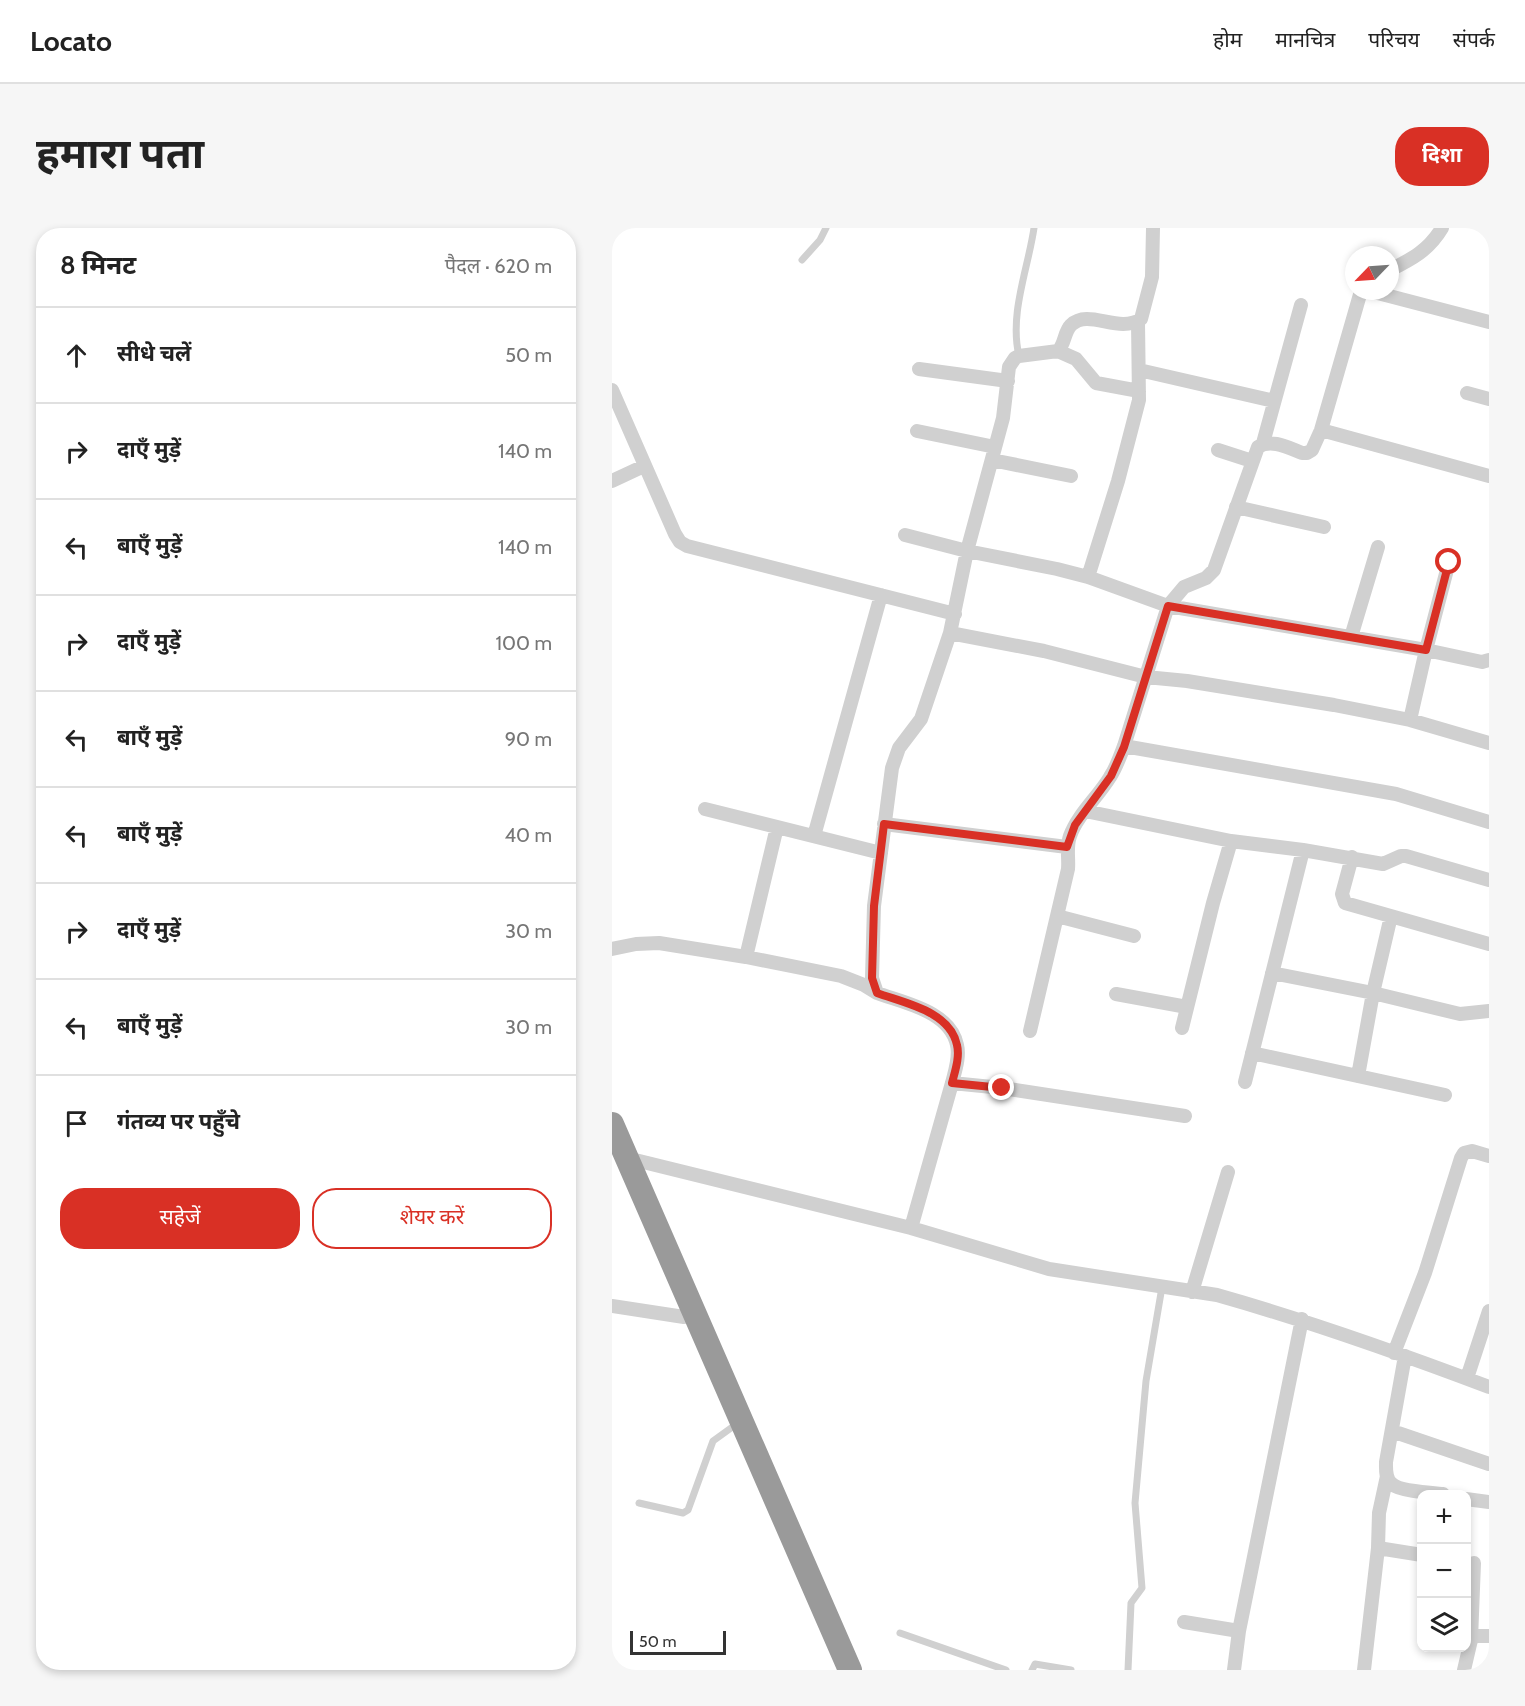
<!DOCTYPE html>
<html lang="hi">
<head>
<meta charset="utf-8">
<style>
	body { margin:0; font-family:Cabin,"Noto Sans Devanagari",sans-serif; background:#f6f6f6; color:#222 }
	.controls { position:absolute; right:18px; bottom:18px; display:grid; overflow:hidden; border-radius:12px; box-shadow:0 3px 9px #0003 }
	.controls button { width:54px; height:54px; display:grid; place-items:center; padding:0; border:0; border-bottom:2px solid #e0e0e0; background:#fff; color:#222; font:30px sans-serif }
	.compass { position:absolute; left:733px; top:18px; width:54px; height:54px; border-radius:50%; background:#fff; box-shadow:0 3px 9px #0003; rotate:245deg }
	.scale { position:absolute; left:18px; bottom:15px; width:96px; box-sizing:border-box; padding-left:6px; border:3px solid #333; border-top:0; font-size:16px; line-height:21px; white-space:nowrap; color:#333; -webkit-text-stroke:4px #fff; paint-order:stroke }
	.stop { position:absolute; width:18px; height:18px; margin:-14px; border:4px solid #d93025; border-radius:50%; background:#fff }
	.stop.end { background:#d93025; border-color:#fff; box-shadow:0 2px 6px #0008 }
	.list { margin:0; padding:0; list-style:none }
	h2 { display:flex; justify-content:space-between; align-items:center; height:78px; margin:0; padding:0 24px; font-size:26px }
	h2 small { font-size:20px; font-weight:400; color:#767676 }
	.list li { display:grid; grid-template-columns:39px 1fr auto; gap:18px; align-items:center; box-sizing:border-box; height:96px; padding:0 24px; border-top:2px solid #e0e0e0 }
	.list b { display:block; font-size:22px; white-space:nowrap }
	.list em { font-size:20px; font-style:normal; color:#767676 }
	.actions { display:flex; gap:12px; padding:18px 24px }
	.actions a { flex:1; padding:14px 0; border:2px solid #d93025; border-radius:24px; text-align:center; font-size:21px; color:#d93025 }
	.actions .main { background:#d93025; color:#fff }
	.icon { flex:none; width:33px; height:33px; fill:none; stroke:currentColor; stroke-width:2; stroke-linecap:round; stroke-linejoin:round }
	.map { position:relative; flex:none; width:877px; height:1442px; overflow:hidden; border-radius:24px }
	header { display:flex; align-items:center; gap:36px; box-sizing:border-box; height:84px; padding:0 30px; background:#fff; border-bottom:2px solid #e0e0e0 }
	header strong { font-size:28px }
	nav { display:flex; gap:33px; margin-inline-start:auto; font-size:21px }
	.intro { display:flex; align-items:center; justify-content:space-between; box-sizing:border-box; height:144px; padding:0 36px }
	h1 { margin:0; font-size:42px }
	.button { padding:15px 27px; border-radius:24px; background:#d93025; color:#fff; font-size:21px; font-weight:700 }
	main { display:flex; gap:36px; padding:0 36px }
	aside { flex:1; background:#fff; border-radius:24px; box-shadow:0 3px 9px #0003 }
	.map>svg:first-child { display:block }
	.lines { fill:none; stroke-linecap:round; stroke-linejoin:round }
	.lane { stroke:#d0d0d0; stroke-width:7 }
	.street { stroke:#d0d0d0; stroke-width:14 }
	.highway { stroke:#9a9a9a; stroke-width:24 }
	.route { stroke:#d93025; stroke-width:8 }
</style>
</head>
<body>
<header>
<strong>Locato</strong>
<nav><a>होम</a><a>मानचित्र</a><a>परिचय</a><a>संपर्क</a></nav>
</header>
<div class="intro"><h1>हमारा पता</h1><a class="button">दिशा</a></div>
<main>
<aside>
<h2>8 मिनट<small>पैदल · 620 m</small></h2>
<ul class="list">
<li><svg class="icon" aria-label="ahead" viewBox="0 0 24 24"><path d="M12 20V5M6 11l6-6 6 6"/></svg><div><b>सीधे चलें</b></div><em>50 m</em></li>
<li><svg class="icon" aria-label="right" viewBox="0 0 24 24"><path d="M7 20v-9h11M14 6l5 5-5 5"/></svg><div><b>दाएँ मुड़ें</b></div><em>140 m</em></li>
<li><svg class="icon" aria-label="left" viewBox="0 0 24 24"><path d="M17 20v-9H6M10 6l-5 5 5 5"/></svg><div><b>बाएँ मुड़ें</b></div><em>140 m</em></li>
<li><svg class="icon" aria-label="right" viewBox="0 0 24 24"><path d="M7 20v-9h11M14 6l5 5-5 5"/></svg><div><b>दाएँ मुड़ें</b></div><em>100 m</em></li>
<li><svg class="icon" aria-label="left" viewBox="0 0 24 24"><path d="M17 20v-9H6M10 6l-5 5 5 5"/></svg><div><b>बाएँ मुड़ें</b></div><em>90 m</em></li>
<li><svg class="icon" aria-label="left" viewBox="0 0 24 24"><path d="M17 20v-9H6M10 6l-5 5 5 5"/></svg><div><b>बाएँ मुड़ें</b></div><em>40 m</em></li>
<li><svg class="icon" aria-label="right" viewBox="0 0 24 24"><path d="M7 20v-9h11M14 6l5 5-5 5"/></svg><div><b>दाएँ मुड़ें</b></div><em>30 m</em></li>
<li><svg class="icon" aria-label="left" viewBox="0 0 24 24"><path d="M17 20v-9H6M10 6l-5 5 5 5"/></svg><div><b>बाएँ मुड़ें</b></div><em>30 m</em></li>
<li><svg class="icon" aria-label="arrive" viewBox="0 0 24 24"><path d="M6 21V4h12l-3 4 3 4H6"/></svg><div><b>गंतव्य पर पहुँचे</b></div></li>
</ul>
<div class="actions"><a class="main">सहेजें</a><a>शेयर करें</a></div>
</aside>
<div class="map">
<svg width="877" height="1442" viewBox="0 0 877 1442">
	<rect width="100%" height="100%" fill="#fff"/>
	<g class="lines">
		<!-- lane -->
		<path class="lane" d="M190 32 208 12 214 0
			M407 128C397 86 416 41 422 0
			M27 1275 71 1285 76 1282 101 1213 119 1200
			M288 1405 394 1442
			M420 1442 423 1436 459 1442
			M516 1442 519 1375 530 1360 523 1275 534 1153 550 1059"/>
		<!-- street -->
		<path class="street" d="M778 42C800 31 817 22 830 0
			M758 63 877 94
			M446 123 464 131 484 155 527 163
			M307 141 396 153
			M527 142 662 173
			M0 162 63 306 68 314 75 318 343 386
			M855 165 877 171
			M709 202 877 248
			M305 203 383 219
			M651 215 689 77
			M606 222 640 233
			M380 232 459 248
			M0 253 32 238
			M624 279 712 299
			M293 307 355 323 445 341 476 349 556 378 814 422 870 434 877 432
			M476 349 506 253 527 172 526 94
			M338 405 432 423 534 449 575 453 722 477 798 492 877 515
			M739 409 766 319
			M798 492 814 422 837 334
			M512 518 784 566 877 594
			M93 581 269 625
			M473 583 619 613 691 622 633 854
			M272 596 455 619
			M202 608 269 367
			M691 622 771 636 789 628H794L877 652
			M740 629 730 666 733 675 877 716
			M445 688 522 708
			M0 721 24 716 47 715 134 729 229 748 252 757 265 765
			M134 729 165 599
			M660 745 761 765 848 786 877 783
			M504 766 575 779
			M570 800 601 675 619 613
			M418 803 456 641C457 630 454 619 458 608 466 586 486 569 498 549 504 540 508 529 512 518L556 378 572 359 594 350 602 342 646 219C659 210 677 220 690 225H695L700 222 709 202 749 63
			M640 825 833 867
			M746 848 761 765 779 688
			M340 855 390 860 573 888
			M15 930 299 1000 340 855C343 843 348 829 345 817 338 783 292 775 265 765L260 750 262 678 280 540 287 520 309 491 338 405 355 323 391 190 397 139 403 130 407 128 446 123C453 116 452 104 459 97 477 80 506 106 529 91L540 49 541 0
			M299 1000 437 1041 605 1067C697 1093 787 1125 877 1159
			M580 1064 616 944
			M0 1078 72 1089
			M782 1125 813 1045 849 930 852 925 860 923 877 928
			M793 1128 774 1234C774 1241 773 1251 780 1256 787 1263 820 1265 831 1266
			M855 1150 877 1083
			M780 1203 877 1236
			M854 1271 877 1274
			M766 1320 767 1285 775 1248
			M572 1394 627 1403
			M859 1412 862 1335
			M622 1442 627 1403 690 1091
			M752 1442 766 1320 810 1327
			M852 1442 859 1412 863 1408H877"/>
		<!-- highway -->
		<path class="highway" d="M0 896 238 1442"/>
	</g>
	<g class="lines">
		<!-- route -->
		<path class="route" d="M390 860 340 855C343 843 348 829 345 817 338 783 292 775 265 765L260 750 262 678 272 596 455 619 463 597 499 548 512 519 556 378 814 422 837 334"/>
	</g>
</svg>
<div class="controls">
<button>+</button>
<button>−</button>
<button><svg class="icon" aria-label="layers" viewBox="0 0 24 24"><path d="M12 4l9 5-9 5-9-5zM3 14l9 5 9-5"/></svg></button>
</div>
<svg class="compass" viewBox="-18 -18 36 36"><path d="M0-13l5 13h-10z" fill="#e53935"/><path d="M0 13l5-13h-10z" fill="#767676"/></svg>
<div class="scale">50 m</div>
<div class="stop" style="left:837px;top:334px"></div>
<div class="stop end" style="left:390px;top:860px"></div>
</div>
</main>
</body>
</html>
